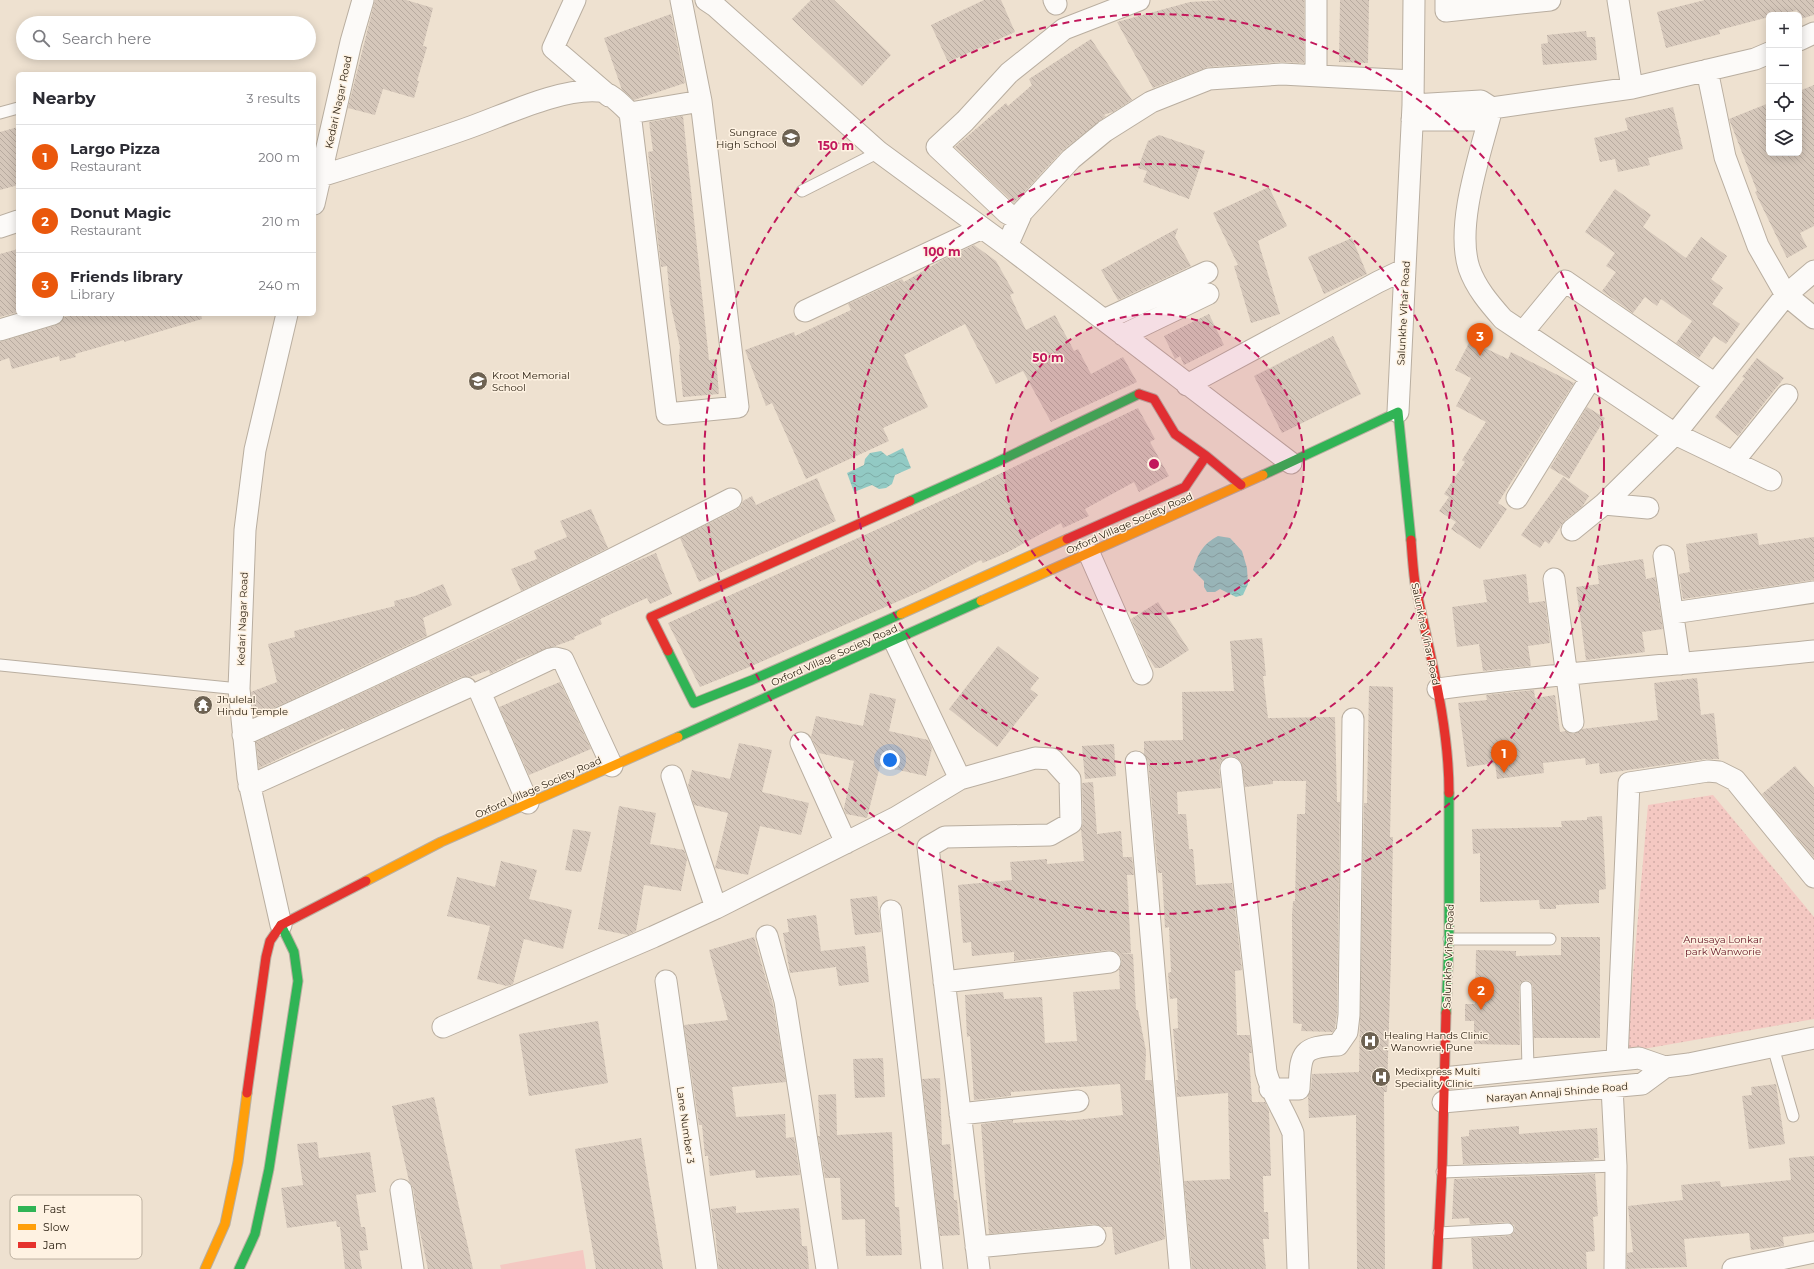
<!DOCTYPE html>
<html lang="en">
<head>
<meta charset="utf-8">
<style>
	body { margin:0; font-family:Montserrat,sans-serif; background:#f2f2f3; color:#2b2b33 }
	.controls { position:absolute; right:12px; top:12px; display:grid; overflow:hidden; border-radius:6px; box-shadow:0 2px 10px #0003 }
	.controls button { width:36px; height:36px; display:grid; place-items:center; padding:0; border:0; border-bottom:1px solid #e1e1e2; background:#fff; color:#2b2b33; font:20px sans-serif }
	.you { position:absolute; left:890px; top:760px; width:14px; height:14px; margin:-10px; border:3px solid #fff; border-radius:50%; background:#1a73e8; box-shadow:0 0 0 6px #1a73e833 }
	.badge { display:grid; place-items:center; width:26px; height:26px; border-radius:50%; background:#ea580c; color:#fff; font-size:13px; font-weight:700 }
	.pin { position:absolute; translate:-50% -33px; filter:drop-shadow(0 1px 2px #0008) }
	.pin::after { content:''; position:absolute; top:21px; width:14px; height:12px; background:inherit; clip-path:polygon(0 0,100% 0,50% 100%) }
	.list { margin:0; padding:0; list-style:none }
	h2 { display:flex; justify-content:space-between; align-items:center; height:52px; margin:0; padding:0 16px; font-size:17px }
	h2 small { font-size:13px; font-weight:400; color:#7c7c81 }
	.list li { display:grid; grid-template-columns:26px 1fr auto; gap:12px; align-items:center; box-sizing:border-box; height:64px; padding:0 16px; border-top:1px solid #e1e1e2 }
	.list b { display:block; font-size:15px; white-space:nowrap }
	.list p { margin:0; font-size:13px; white-space:nowrap; color:#7c7c81 }
	.list em { font-size:13px; font-style:normal; color:#7c7c81 }
	.icon { flex:none; width:22px; height:22px; fill:none; stroke:currentColor; stroke-width:2; stroke-linecap:round; stroke-linejoin:round }
	.map { position:relative; flex:none; width:1814px; height:1269px; overflow:hidden }
	.search { position:absolute; background:#fff; box-shadow:0 2px 10px #0003; left:16px; top:16px; width:300px; height:44px; display:flex; align-items:center; gap:10px; box-sizing:border-box; padding:0 14px; border-radius:22px; color:#7c7c81; font-size:15px }
	.panel { position:absolute; background:#fff; box-shadow:0 2px 10px #0003; left:16px; top:72px; width:300px; height:244px; border-radius:6px }
	.map>svg:first-child { display:block }
	.park { fill:url(#park-dots) }
	.pitch { fill:#f4c8c2 }
	.water { fill:url(#water-waves) }
	.building { fill:url(#building-back-hatch) }
	.lines { fill:none; stroke-linecap:round; stroke-linejoin:round }
	.lane-casing { stroke:#b9aea0; stroke-width:13 }
	.street-casing { stroke:#b9aea0; stroke-width:23 }
	.fast-casing { stroke:#b9aea0; stroke-width:11 }
	.slow-casing { stroke:#b9aea0; stroke-width:11 }
	.jam-casing { stroke:#b9aea0; stroke-width:11 }
	.lane { stroke:#fcfaf8; stroke-width:11 }
	.street { stroke:#fcfaf8; stroke-width:21 }
	.fast { stroke:#30b455; stroke-width:9 }
	.slow { stroke:#ff9f0a; stroke-width:9 }
	.jam { stroke:#e5322d; stroke-width:9 }
	.ring { fill:none; stroke:#c2185b; stroke-width:2; stroke-dasharray:7 5 }
	.labels { text-anchor:middle; stroke-width:3; stroke-linejoin:round; paint-order:stroke }
	.street-label { font-size:10px; fill:#281d0e; stroke:#fef2e2 }
	.poi-label { font-size:10px; fill:#281d0e; stroke:#fef2e2; text-anchor:start }
	.park-label { font-size:10px; fill:#641323; stroke:#fef2e2 }
	.key { fill:#fef2e2; stroke:#beb2a2; stroke-width:1 }
	.key-label { font-size:11px; fill:#281d0e }
	.centre { fill:#c2185b; stroke:#fef2e2; stroke-width:2 }
	.ring-label { font-size:12px; text-anchor:middle; font-weight:bold; fill:#c2185b; stroke:#fef2e2; stroke-width:3; stroke-linejoin:round; paint-order:stroke }
</style>
</head>
<body>
<div class="map">
<svg width="1814" height="1269" viewBox="0 0 1814 1269">
	<defs>
		<pattern id="park-dots" width="8" height="8" patternUnits="userSpaceOnUse"><rect width="8" height="8" fill="#f4c8c2"/><path d="M2 2h.1M6 6h.1" fill="none" stroke="#d1aba6" stroke-width="1.8" stroke-linecap="round"/></pattern>
		<pattern id="water-waves" width="16" height="10" patternUnits="userSpaceOnUse"><rect width="16" height="10" fill="#92cac4"/><path d="M0 5q4-4 8 0t8 0" fill="none" stroke="#7eada7"/></pattern>
		<pattern id="building-back-hatch" width="6" height="6" patternUnits="userSpaceOnUse"><rect width="6" height="6" fill="#d5c7ba"/><path d="M-1 5l2 2M0 0l6 6M5-1l2 2" fill="none" stroke="#b7aa9f"/></pattern>
	</defs>
	<rect width="100%" height="100%" fill="#eee1d0"/>
	<!-- park -->
	<path class="park" d="M1713 795 1814 917V1019L1626 1052 1648 805Z"/>
	<!-- pitch -->
	<path class="pitch" d="M583 1250 586 1269H501L500 1265Z"/>
	<!-- water -->
	<path class="water" d="M903 448 911 468 895 475 892 484 886 488 879 489 872 485 854 492 847 473 864 465 865 459 870 453 881 451 887 456Z
		M1218 536 1230 538 1242 551 1247 568 1248 584 1243 595 1236 597 1220 589 1215 592H1207L1204 587V581L1193 570C1198 553 1203 544 1218 536Z"/>
	<!-- building -->
	<path class="building" d="M375 0H406L433 8 423 46 427 47 417 81H419L414 98 383 89 375 115 348 108Z
		M811 0H834L891 55 862 86 792 19Z
		M984 0H1001L1015 32 948 62 931 25Z
		M1224 0H1304V63L1281 62 1208 67 1153 88 1117 22 1190 2Z
		M1340 0H1369L1368 63 1339 62Z
		M1705 0H1814V15L1800 19 1797 10 1779 15H1769V17L1719 30 1720 34 1666 48 1657 12Z
		M671 14 685 83 634 100 622 90 604 38Z
		M1586 31 1587 37H1595L1597 60 1543 65 1541 44 1548 43 1547 35Z
		M1091 39 1132 100 1113 112 1103 115 1106 116 1063 150 1014 203 955 147 1006 103 1008 106 1032 85 1029 79Z
		M1814 85V226L1800 233 1807 247 1787 258 1755 192 1757 191 1729 119 1769 103V153H1799V91Z
		M1673 107 1683 149 1648 158 1650 165 1618 172 1615 159 1600 162 1594 138 1628 130 1625 118Z
		M683 116 709 360 716 359 719 394 683 397 679 357 680 347 670 302 667 266 661 267 648 152 653 151 649 122Z
		M18 127V185L0 190V132Z
		M1159 135 1205 151 1189 199 1143 182 1147 171 1138 168 1148 141Z
		M1269 187 1287 226 1258 241 1280 314 1251 323 1234 266 1238 265 1213 213Z
		M1615 189 1651 215 1643 227 1686 258 1701 237 1727 256 1711 279 1723 288 1712 304 1740 324 1726 344 1714 336 1699 358 1676 343 1692 321 1661 299 1657 306 1645 297 1633 313 1602 291 1616 272 1606 266 1615 253 1585 232Z
		M1178 228 1175 237 1191 266 1118 300 1101 270Z
		M1352 238 1367 274 1324 294 1308 257Z
		M974 245 996 261 1014 293 1010 295 1026 330 1055 315 1074 351 1078 349 1091 374 1123 357 1137 382 1051 422 1023 371 996 384 965 324 904 355 928 407 883 428 889 441 806 479 772 403 766 406 745 350 794 332 795 336 851 310 848 304 902 279 904 282 942 260Z
		M18 249V312L0 317V254Z
		M78 314H201L202 319 124 342V340L75 354 76 357 60 361 59 356 12 369 9 358 0 361V342L56 325 61 322 64 317Z
		M1209 314 1224 345 1184 365 1180 356 1175 359 1164 336Z
		M1333 336 1361 394 1282 433 1254 376Z
		M1470 341 1508 359 1511 352 1574 383 1498 503 1507 509 1480 549 1451 529 1456 522 1439 511 1449 497 1444 494 1465 462 1462 460 1486 422 1456 406 1471 378 1455 370Z
		M1757 358 1784 378 1738 436 1715 417 1745 378 1742 377Z
		M1587 407 1605 418 1569 479 1550 468Z
		M1138 408 1155 439 1150 442 1169 476 1139 492 1134 482 1085 509 1089 516 1063 528 1061 523 1008 552 983 563 981 560 926 589 747 668 700 687 668 623 974 486Z
		M1563 477 1589 496 1582 507 1564 521 1549 544 1545 541 1540 548 1521 535Z
		M817 478 836 521 699 582 680 538 736 510 741 506 743 501 752 496 756 505Z
		M591 509 608 548 521 591 511 569 537 559 534 551 567 537 560 521Z
		M1757 533 1759 545 1814 537V580L1683 599 1679 574 1690 572 1686 544Z
		M656 553 672 594 650 604 647 598 600 619 602 624 574 637 575 639 516 660 517 661 490 674 489 670 470 677H461L344 730V728L259 768 256 742 478 639 632 563Z
		M1643 559 1646 579 1655 577 1663 629 1642 632 1645 652 1586 660 1576 587 1599 584 1597 566Z
		M1526 574 1529 603 1545 601 1550 643 1528 646 1531 666 1483 671 1479 644 1457 647 1452 607 1487 602 1483 580Z
		M443 584 452 605 423 618 427 636 257 716 253 706 251 692 277 682 268 644 295 637 294 631 395 606 394 601 415 596Z
		M1158 602 1189 650 1161 668H1155L1148 657 1131 619Z
		M1262 638 1266 676H1263L1268 718 1335 717 1337 802H1340L1337 1014 1335 1028 1333 1032 1301 1031 1302 1024 1293 1023 1292 916 1293 901H1295L1297 814H1305L1306 781H1273V784L1245 787 1241 761 1235 757 1229 756 1224 758 1220 763 1219 769 1221 788 1177 792 1178 814H1186L1189 849H1193L1196 885 1232 883 1242 970 1235 971 1237 1035H1250L1252 1053H1249L1252 1102H1265L1269 1111 1271 1176H1263L1264 1212H1268L1269 1239H1263L1266 1269H1192L1184 1181 1230 1179 1228 1093 1177 1097 1176 1080H1178L1173 1029 1178 1028 1177 998 1170 999 1168 973 1171 972 1169 927 1165 928 1162 873H1158L1148 761 1144 754V741L1183 740 1182 692 1234 691 1230 641Z
		M998 646 1039 678 1030 689 1038 695 997 747 949 709Z
		M1697 678 1701 715 1714 713 1719 759H1706L1600 774 1599 763 1586 765 1585 758 1543 763 1544 773 1497 779 1495 763 1467 767 1458 703 1487 700 1486 695 1534 690 1535 698 1555 695 1560 732 1566 731 1574 734 1582 729 1658 720 1654 683Z
		M560 682 591 749 529 775 499 707Z
		M1369 686 1393 687 1390 837H1393L1391 956 1387 1092H1384L1385 1269H1357L1356 1115 1309 1118 1308 1096 1311 1090 1312 1074 1359 1072 1364 803H1367Z
		M870 693 896 699 889 731 928 740 932 748 926 776 880 766 867 818 846 814 844 808 854 761 819 753 811 737 816 716 863 726Z
		M739 743 772 750 762 792 809 803 801 835 760 826 748 875 715 868 728 813 694 805 688 786 692 770 730 779Z
		M1114 744 1116 776 1085 779 1082 746Z
		M1795 766 1814 788V858L1762 794Z
		M1093 782 1097 834 1121 831 1123 857H1132L1134 875H1127L1131 953H1119L1133 954 1136 1010H1138L1146 1051 1145 1080H1152L1165 1239 1115 1255 1112 1227H1103L1094 1224 989 1234 981 1124 1013 1120V1123L1066 1120V1121L1123 1115 1120 1084 1011 1092V1096L974 1100 970 1036 967 1037 965 995 1003 992 1004 999 1042 997 1045 1043 1077 1041 1073 992 1120 989 1119 970 1122 961 1120 955 1115 951 1109 950 1014 961V952L972 956 971 942 963 943 958 885 1012 880 1010 862 1047 859V864L1084 861 1081 829 1083 823 1082 783Z
		M619 806 656 813 650 844 684 850 687 859 681 891 644 885 636 931 628 935 598 929Z
		M1602 816 1606 889 1599 890V903L1556 905V909H1540L1539 900 1480 902V853L1473 854 1472 829 1562 827 1561 821 1587 820V817Z
		M573 829 591 832 581 872 565 870Z
		M501 861 537 870 529 899 572 910 563 949 524 939 513 984 507 986 477 979 490 926 447 916 457 877 495 887Z
		M877 896 881 932 855 935 850 899Z
		M816 915 821 951 865 946 869 982 839 986 836 967 790 973 783 933 789 932 787 919Z
		M754 937 773 1004 786 1082 732 1087 736 1117 785 1114 786 1138 794 1137 800 1175 756 1178 755 1170 710 1176 708 1156H705L702 1125H699L684 1025 728 1020 709 950Z
		M1561 937H1600V1038H1534L1533 987 1530 981 1525 980 1520 983 1519 987 1520 1045 1474 1044V1021H1465V1004H1475L1476 950 1516 951V956L1561 955Z
		M598 1021 608 1083 529 1096 519 1034Z
		M883 1058 885 1097 855 1098 853 1059Z
		M940 1078 942 1145 950 1144 954 1200H957L960 1235 940 1236 922 1079Z
		M1776 1084 1785 1144 1749 1149 1742 1096 1752 1095 1751 1087Z
		M836 1094 837 1135 892 1132 895 1207H899L902 1255 866 1256 865 1219 842 1220 840 1178H825L818 1136H820L818 1095Z
		M434 1097 473 1269H428L418 1223 413 1188 409 1181 392 1106Z
		M1519 1126V1134L1597 1128 1599 1158H1594V1160L1463 1164 1461 1137 1469 1136V1130Z
		M641 1138 663 1269H596L575 1149Z
		M317 1142 319 1158 370 1152 376 1192 356 1195 361 1227H365L368 1250 359 1251 362 1269H345L340 1227H337L336 1221 287 1228 281 1188 303 1185 297 1144Z
		M1814 1156V1233L1783 1237 1784 1246 1751 1250 1749 1233 1684 1239 1687 1267 1627 1269V1253L1633 1252 1628 1206 1683 1200 1681 1185 1720 1181 1721 1187 1791 1180 1789 1158Z
		M1595 1174 1598 1216 1593 1217 1595 1251 1586 1252 1587 1269H1473L1471 1238 1509 1236 1514 1232 1515 1228 1514 1225 1508 1222 1470 1224 1469 1218 1452 1219 1454 1179Z
		M736 1206V1213L799 1208 802 1246H807L809 1269H719L715 1231H714L711 1209Z"/>
	<g class="lines">
		<defs>
			<path id="lane" d="M0 113 18 108
				M802 191 879 152
				M0 665 239 689
				M1449 939H1550
				M1526 987 1528 1069
				M1773 1047 1793 1116
				M1442 1172 1616 1166
				M1439 1233 1508 1229"/>
			<path id="street" d="M575 0 553 48 609 96
				M706 0 715 6 879 152 1007 246 1291 463
				M1054 0 1056 4
				M1446 0V11L1550 0
				M1618 0 1632 88
				M1799 40 1814 33
				M1707 70 1725 157 1758 246 1786 295 1814 318
				M1316 76V0
				M1413 105 1481 101 1492 108
				M1492 108C1481 152 1455 224 1469 268 1476 288 1489 303 1503 319L1675 434 1771 480
				M630 113 701 101
				M1412 120H1476L1492 108 1632 88 1755 59 1769 53
				M321 176C369 161 417 146 465 129 503 116 559 88 598 91 609 91 623 106 630 113L667 414 738 407 701 101 681 0
				M314 204 351 42 363 0
				M1018 219 1007 213 937 147 965 121 1009 73 1064 29 1139 0
				M0 227 18 221
				M1007 246 1022 212 1071 159 1105 131 1151 102 1209 79 1282 74 1413 81
				M805 311 982 228
				M1104 320 1207 272
				M0 330 53 314
				M1523 332 1565 281 1715 384
				M1123 335 1208 294
				M1187 385 1378 282 1405 269
				M1398 412 1413 105 1414 0
				M1733 462 1787 395
				M1517 498 1591 378
				M1604 504 1675 434 1786 295 1814 271
				M1572 530 1604 504 1648 508
				M1089 553 1142 674
				M1664 556 1680 664
				M1554 579 1573 722
				M1673 613 1814 592
				M894 640 960 779
				M1438 689C1563 672 1689 664 1814 651
				M243 735C408 660 570 582 731 499
				M801 743 846 843
				M1136 762 1180 1269
				M1231 768 1266 1072C1272 1095 1285 1112 1293 1133L1298 1269
				M672 776 716 908 895 818 960 779 1035 758 1052 759 1070 779 1071 823 1050 835 945 837 928 847 979 1269
				M249 786 466 688
				M528 803 480 692 550 659 555 658 563 660 612 766
				M891 911 932 1269
				M281 925 248 778 239 689 245 530 255 450 287 314
				M767 936 785 1001 827 1269
				M666 981 707 1269
				M944 982 1110 962
				M443 1027 653 937 716 908
				M1617 1060 1629 783 1708 771 1719 772 1735 780 1814 877
				M1443 1078 1639 1058 1665 1067 1689 1064 1814 1038
				M1612 1087 1616 1166 1615 1269
				M1270 1089H1299C1301 1054 1299 1047 1338 1045L1347 1032 1349 1015 1353 719
				M1443 1102 1642 1084 1665 1067
				M960 1114 1078 1101
				M401 1190 413 1269
				M976 1247 1095 1236
				M1733 1269 1814 1252"/>
			<path id="fast" d="M1263 475 1398 412 1411 540
				M910 501 995 463 1139 394
				M668 651 694 703 752 680 901 614
				M678 737 981 601
				M1446 1013 1449 939V793
				M239 1269 255 1234 269 1169 298 981 294 952 281 925"/>
			<path id="slow" d="M981 601 1263 475
				M901 614 1067 539
				M366 881 441 842 678 737
				M205 1269 225 1224 238 1162 247 1093"/>
			<path id="jam" d="M1139 394 1154 399 1175 434 1206 456 1241 485
				M1067 539 1185 487 1206 456
				M1411 540C1412 554 1413 569 1415 583 1429 652 1449 722 1449 793
				M668 651 651 617 910 501
				M247 1093 266 957 270 941 281 925 366 881
				M1437 1269 1442 1172 1446 1013"/>
		</defs>
		<!-- lane casing -->
		<use href="#lane" class="lane-casing"/>
		<!-- street casing -->
		<use href="#street" class="street-casing"/>
		<!-- fast casing -->
		<use href="#fast" class="fast-casing"/>
		<!-- slow casing -->
		<use href="#slow" class="slow-casing"/>
		<!-- jam casing -->
		<use href="#jam" class="jam-casing"/>
		<!-- lane -->
		<use href="#lane" class="lane"/>
		<!-- street -->
		<use href="#street" class="street"/>
		<!-- fast -->
		<use href="#fast" class="fast"/>
		<!-- slow -->
		<use href="#slow" class="slow"/>
		<!-- jam -->
		<use href="#jam" class="jam"/>
	</g>
	<!-- distance rings -->
	<circle cx="1154" cy="464" r="150" fill="#c2185b" fill-opacity=".12"/>
	<g class="ring">
		<circle cx="1154" cy="464" r="150"/>
		<circle cx="1154" cy="464" r="300"/>
		<circle cx="1154" cy="464" r="450"/>
	</g>
	<!-- icons -->
	<defs>
		<symbol id="school-disc" viewBox="-11 -11 22 22"><circle r="9.5" fill="#6d6252" stroke="#fef2e2"/><path d="M0-5L7-2L0 1L-7-2ZM-4 1L0 2.5L4 1V4Q0 6-4 4Z" fill="#fff"/></symbol>
		<symbol id="temple-disc" viewBox="-11 -11 22 22"><circle r="9.5" fill="#6d6252" stroke="#fef2e2"/><path d="M0-6L5-2H3V0L6.5 2.5H4V6H1.5V3h-3V6H-4V2.5H-6.5L-3 0V-2H-5Z" fill="#fff"/></symbol>
		<symbol id="hospital-disc" viewBox="-11 -11 22 22"><circle r="9.5" fill="#6d6252" stroke="#fef2e2"/><path d="M-5-5h3v3.5h4V-5h3V5h-3V1.5h-4V5h-3Z" fill="#fff"/></symbol>
	</defs>
	<g fill-rule="evenodd">
		<use href="#school-disc" x="780" y="127" width="22" height="22"/>
		<use href="#school-disc" x="467" y="370" width="22" height="22"/>
		<use href="#temple-disc" x="192" y="694" width="22" height="22"/>
		<use href="#hospital-disc" x="1359" y="1030" width="22" height="22"/>
		<use href="#hospital-disc" x="1370" y="1066" width="22" height="22"/>
	</g>
	<g class="labels">
		<!-- street labels -->
		<g class="street-label">
			<text transform="translate(338 102) rotate(-78)" y="4">Kedari Nagar Road</text>
			<text transform="translate(1403 313) rotate(-87)" y="4">Salunkhe Vihar Road</text>
			<text transform="translate(1129 523) rotate(-24)" y="4">Oxford Village Society Road</text>
			<text transform="translate(242 619) rotate(-88)" y="4">Kedari Nagar Road</text>
			<text transform="translate(1426 634) rotate(78)" y="4">Salunkhe Vihar Road</text>
			<text transform="translate(834 655) rotate(-24)" y="4">Oxford Village Society Road</text>
			<text transform="translate(538 787) rotate(-24)" y="4">Oxford Village Society Road</text>
			<text transform="translate(1448 956) rotate(-88)" y="4">Salunkhe Vihar Road</text>
			<text transform="translate(1557 1092) rotate(-5)" y="4">Narayan Annaji Shinde Road</text>
			<text transform="translate(686 1125) rotate(82)" y="4">Lane Number 3</text>
		</g>
		<!-- poi labels -->
		<g class="poi-label">
			<text x="777" y="136" text-anchor="end">Sungrace<tspan x="777" dy="12">High School</tspan></text>
			<text x="492" y="379">Kroot Memorial<tspan x="492" dy="12">School</tspan></text>
			<text x="217" y="703">Jhulelal<tspan x="217" dy="12">Hindu Temple</tspan></text>
			<text x="1384" y="1039">Healing Hands Clinic<tspan x="1384" dy="12">- Wanowrie, Pune</tspan></text>
			<text x="1395" y="1075">Medixpress Multi<tspan x="1395" dy="12">Speciality Clinic</tspan></text>
		</g>
		<!-- park labels -->
		<g class="park-label">
			<text x="1723" y="943">Anusaya Lonkar<tspan x="1723" dy="12">park Wanworie</tspan></text>
		</g>
	</g>
	<!-- legend -->
	<rect x="10" y="1195" width="132" height="64" rx="6" class="key"/>
	<rect x="18" y="1206" width="18" height="6" fill="#30b455"/>
	<rect x="18" y="1224" width="18" height="6" fill="#ff9f0a"/>
	<rect x="18" y="1242" width="18" height="6" fill="#e5322d"/>
	<g class="key-label">
		<text x="43" y="1213">Fast</text>
		<text x="43" y="1231">Slow</text>
		<text x="43" y="1249">Jam</text>
	</g>
	<circle cx="1154" cy="464" r="6" class="centre"/>
	<g class="ring-label">
		<text x="836" y="150">150 m</text>
		<text x="942" y="256">100 m</text>
		<text x="1048" y="362">50 m</text>
	</g>
</svg>
<div class="controls">
<button>+</button>
<button>−</button>
<button><svg class="icon" aria-label="locate" viewBox="0 0 24 24"><circle cx="12" cy="12" r="6"/><path d="M12 2v4M12 18v4M2 12h4M18 12h4"/></svg></button>
<button><svg class="icon" aria-label="layers" viewBox="0 0 24 24"><path d="M12 4l9 5-9 5-9-5zM3 14l9 5 9-5"/></svg></button>
</div>
<div class="you"></div>
<div class="pin badge" style="left:1504px;top:773px">1</div>
<div class="pin badge" style="left:1481px;top:1010px">2</div>
<div class="pin badge" style="left:1480px;top:356px">3</div>
<div class="search"><svg class="icon" aria-label="search" viewBox="0 0 24 24"><circle cx="10" cy="10" r="6"/><path d="M15 15l6 6"/></svg>Search here</div>
<section class="panel">
<h2>Nearby<small>3 results</small></h2>
<ul class="list">
<li><span class="badge">1</span><div><b>Largo Pizza</b><p>Restaurant</p></div><em>200 m</em></li>
<li><span class="badge">2</span><div><b>Donut Magic</b><p>Restaurant</p></div><em>210 m</em></li>
<li><span class="badge">3</span><div><b>Friends library</b><p>Library</p></div><em>240 m</em></li>
</ul>
</section>
</div>
</body>
</html>
